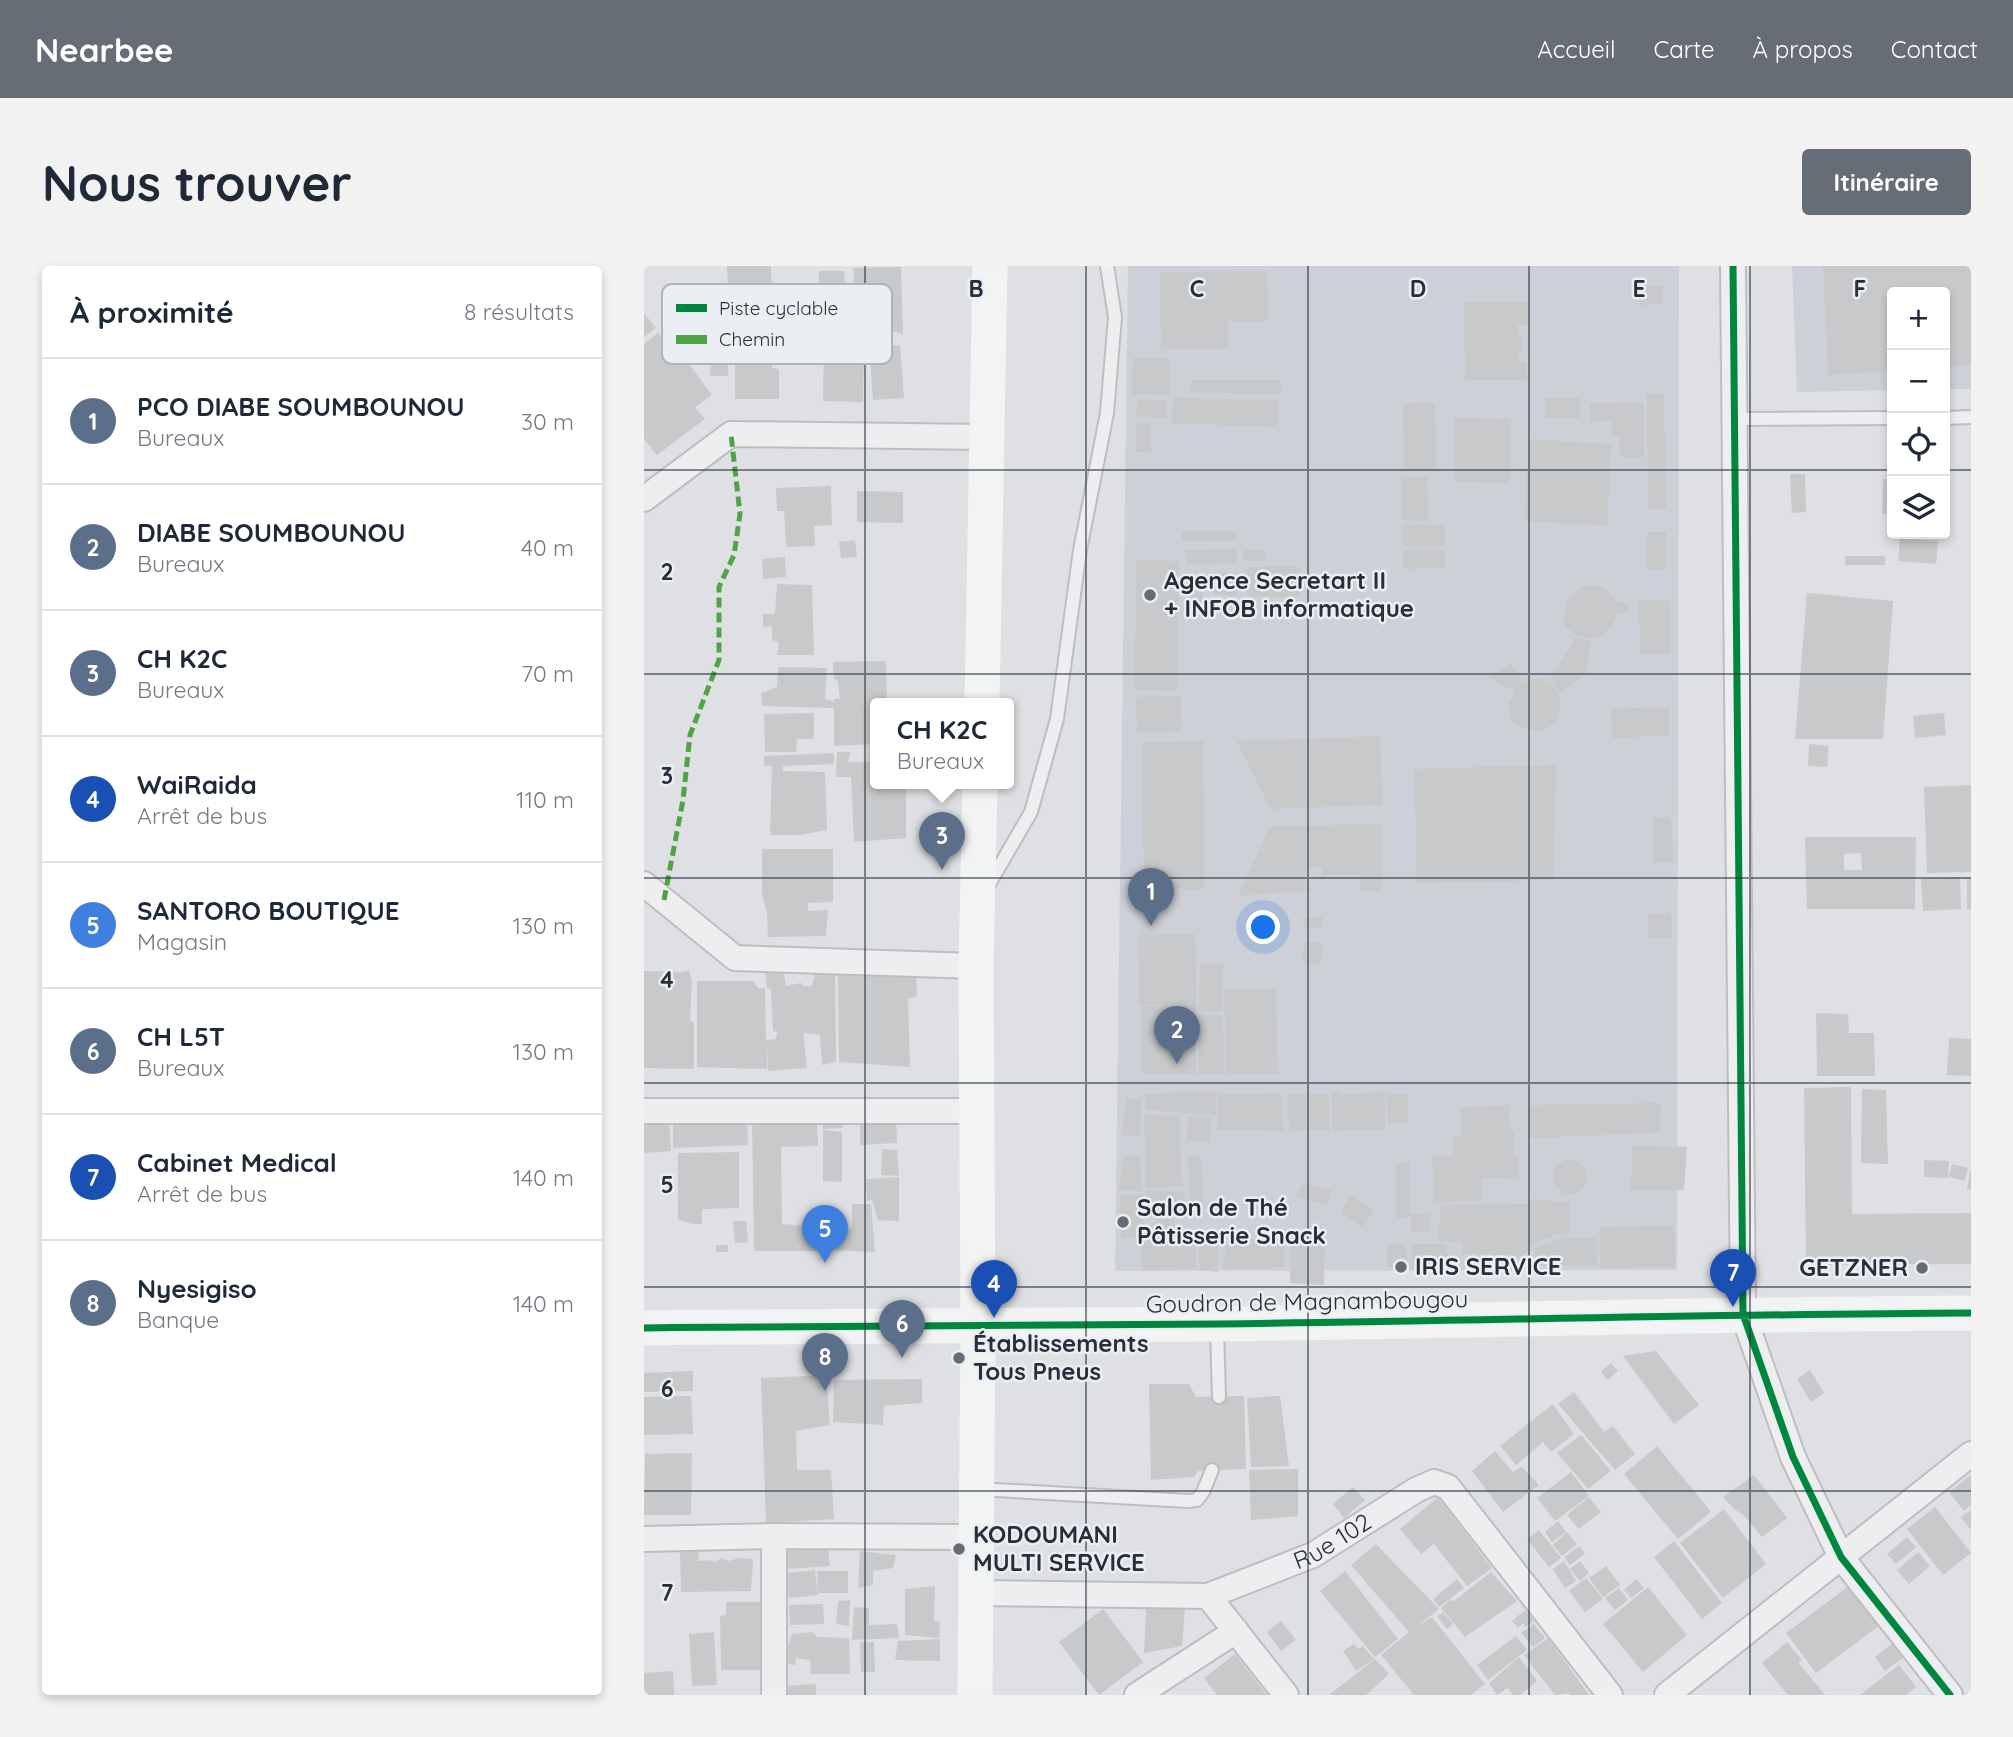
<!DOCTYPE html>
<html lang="fr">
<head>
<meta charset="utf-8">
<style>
	body { margin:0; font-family:Quicksand,sans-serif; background:#f2f2f3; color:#1f2937 }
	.controls { position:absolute; right:21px; top:21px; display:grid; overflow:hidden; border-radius:7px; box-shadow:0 4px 10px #0003 }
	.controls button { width:63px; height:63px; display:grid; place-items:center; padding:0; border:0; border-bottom:2px solid #e0e1e3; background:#fff; color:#1f2937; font:35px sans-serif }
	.you { position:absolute; left:620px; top:662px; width:24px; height:24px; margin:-18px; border:5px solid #fff; border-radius:50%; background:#1a73e8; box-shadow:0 0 0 10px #1a73e833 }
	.badge { display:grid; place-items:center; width:46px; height:46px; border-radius:50%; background:#676d76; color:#fff; font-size:23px; font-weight:700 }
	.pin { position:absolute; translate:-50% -58px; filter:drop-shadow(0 2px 4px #0008) }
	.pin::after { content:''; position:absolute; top:37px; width:24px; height:21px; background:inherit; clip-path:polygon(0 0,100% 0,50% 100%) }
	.popup { position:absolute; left:226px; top:432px; width:144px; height:91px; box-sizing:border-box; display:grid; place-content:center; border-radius:7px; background:#fff; filter:drop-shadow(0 2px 5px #0005); font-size:23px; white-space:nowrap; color:#747a83 }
	.popup b { font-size:26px; color:#1f2937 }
	.popup::after { content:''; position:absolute; left:50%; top:100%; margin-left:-14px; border:14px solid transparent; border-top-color:#fff }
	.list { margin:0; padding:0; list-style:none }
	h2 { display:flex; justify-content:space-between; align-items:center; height:91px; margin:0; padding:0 28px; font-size:30px }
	h2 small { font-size:23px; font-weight:400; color:#747a83 }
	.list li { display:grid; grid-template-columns:46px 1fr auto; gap:21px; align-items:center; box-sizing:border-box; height:126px; padding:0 28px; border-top:2px solid #e0e1e3 }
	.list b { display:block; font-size:26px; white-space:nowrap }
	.list p { margin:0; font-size:23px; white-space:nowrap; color:#747a83 }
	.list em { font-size:23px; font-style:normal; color:#747a83 }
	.icon { flex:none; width:38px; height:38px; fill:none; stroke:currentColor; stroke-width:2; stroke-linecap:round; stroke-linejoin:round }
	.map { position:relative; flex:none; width:1327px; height:1429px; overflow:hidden; border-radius:7px }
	header { display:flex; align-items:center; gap:42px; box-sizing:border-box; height:98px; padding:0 35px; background:#676d76; color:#fff }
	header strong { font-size:33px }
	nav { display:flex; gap:38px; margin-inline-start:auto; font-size:24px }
	.intro { display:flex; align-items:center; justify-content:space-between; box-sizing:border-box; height:168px; padding:0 42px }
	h1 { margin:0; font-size:49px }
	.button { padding:18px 32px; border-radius:7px; background:#676d76; color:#fff; font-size:24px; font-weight:700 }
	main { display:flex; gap:42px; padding:0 42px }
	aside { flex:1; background:#fff; border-radius:7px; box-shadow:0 4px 10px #0003 }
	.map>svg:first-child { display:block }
	.built { fill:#cdd0d6 }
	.building { fill:#c7c9cb; fill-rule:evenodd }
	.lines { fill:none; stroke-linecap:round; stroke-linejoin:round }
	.lane-casing { stroke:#bcbec1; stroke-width:16 }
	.street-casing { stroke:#bcbec1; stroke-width:28 }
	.lane { stroke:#eeeef0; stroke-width:12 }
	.street { stroke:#eeeef0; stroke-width:24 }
	.secondary { stroke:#f2f4f4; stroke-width:35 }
	.quiet { stroke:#51a445; stroke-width:5; stroke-dasharray:10 5; stroke-linecap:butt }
	.cycleway-casing { stroke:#ebeff3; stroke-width:11 }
	.cycleway { stroke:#00873e; stroke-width:7 }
	.grid { fill:none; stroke:#272f3b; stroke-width:2; stroke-opacity:0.55 }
	.poi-dot { fill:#676d76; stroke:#ebeff3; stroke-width:2.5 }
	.labels { text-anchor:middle; stroke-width:5; stroke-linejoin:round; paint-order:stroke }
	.poi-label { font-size:24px; font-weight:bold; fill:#272f3b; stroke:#ebeff3; text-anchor:start }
	.street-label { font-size:24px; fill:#272f3b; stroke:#ebeff3 }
	.key { fill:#ebeff3; stroke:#b0b5bc; stroke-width:2 }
	.key-label { font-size:19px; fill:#272f3b }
	.grid-label { font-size:23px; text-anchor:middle; font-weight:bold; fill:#272f3b; stroke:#ebeff3; stroke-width:5; stroke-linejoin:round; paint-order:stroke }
</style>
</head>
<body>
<header>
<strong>Nearbee</strong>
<nav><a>Accueil</a><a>Carte</a><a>À propos</a><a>Contact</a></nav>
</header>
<div class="intro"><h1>Nous trouver</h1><a class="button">Itinéraire</a></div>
<main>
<aside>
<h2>À proximité<small>8 résultats</small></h2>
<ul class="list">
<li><span class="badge" style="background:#5c6f8a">1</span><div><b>PCO DIABE SOUMBOUNOU</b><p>Bureaux</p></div><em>30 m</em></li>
<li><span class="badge" style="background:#5c6f8a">2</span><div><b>DIABE SOUMBOUNOU</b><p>Bureaux</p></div><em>40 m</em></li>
<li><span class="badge" style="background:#5c6f8a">3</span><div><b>CH K2C</b><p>Bureaux</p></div><em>70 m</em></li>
<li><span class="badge" style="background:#1a4fb4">4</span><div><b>WaiRaida</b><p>Arrêt de bus</p></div><em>110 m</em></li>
<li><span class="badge" style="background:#3f7fe0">5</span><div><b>SANTORO BOUTIQUE</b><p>Magasin</p></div><em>130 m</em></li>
<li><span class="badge" style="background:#5c6f8a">6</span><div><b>CH L5T</b><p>Bureaux</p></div><em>130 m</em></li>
<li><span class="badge" style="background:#1a4fb4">7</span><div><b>Cabinet Medical</b><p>Arrêt de bus</p></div><em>140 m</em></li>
<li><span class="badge" style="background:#5c6f8a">8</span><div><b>Nyesigiso</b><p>Banque</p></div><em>140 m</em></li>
</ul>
</aside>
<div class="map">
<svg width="1327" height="1429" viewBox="0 0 1327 1429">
	<rect width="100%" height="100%" fill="#dee0e3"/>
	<!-- built -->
	<path class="built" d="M484 0H1035L1033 1004 471 1005Z
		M1148 0H1327V123H1301V26H1248V124L1153 126Z"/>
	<!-- building -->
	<path class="building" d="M83 0H127L129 61 86 63Z
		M1179 0H1327V99L1301 101V26H1248V105L1184 109Z
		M257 1 259 68 226 59 214 58 209 2Z
		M175 5H200L204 74 178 72 174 60 146 62V36L154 40 158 32 174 28Z
		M623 5 624 55H584V83H517L516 6Z
		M996 20H1019V38L996 39Z
		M820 36H886V59H874V68H878V86H875V96H882L883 114H821Z
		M0 47 12 62 0 71Z
		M163 63V81H130V65Z
		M66 66 82 67V80H66Z
		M14 67 28 85 33 82 68 129 51 141 61 153 13 189 0 173V78Z
		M128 68V102L135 103V133H91V71Z
		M180 78 220 79 219 136 179 135Z
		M256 79 260 132 229 134 225 81Z
		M489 92 526 93V129L488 128Z
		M67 95H84V110H66Z
		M547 114H637V128L547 127Z
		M1020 127 1022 243H1004L1003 128Z
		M529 131 635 135 634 161 528 157Z
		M901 132H936V152H901Z
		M493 133 523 135 522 152 492 151Z
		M791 136 792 204H760L759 137Z
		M999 136 1000 191H976L975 171 968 172 967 155 947 156 946 137Z
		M811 151 867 153 866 217 810 216Z
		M492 156H507V186H492Z
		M885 173 967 178 963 260 881 255Z
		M1146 208H1161L1162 246 1148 247Z
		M757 211H783L784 255 758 254Z
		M1239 213H1248V248H1238Z
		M187 220 188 259 170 260 171 280 142 281 140 245H133L132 222Z
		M213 225 259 226V257L213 256Z
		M758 259H801V280H758Z
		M538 265H591L592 275H538Z
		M1003 266H1022V303H1003Z
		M1256 272 1294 275 1292 298 1254 295Z
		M211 274 213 291 197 292 195 276Z
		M593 283 594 297 542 298V284Z
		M801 283V302L759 303V284Z
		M599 284 622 285V295L598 294Z
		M1201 290H1241V299H1201Z
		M141 291 142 311 119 313 118 293Z
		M492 294 535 295 533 425 491 424Z
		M603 301H657V331H604Z
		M569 306 594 307 593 330 568 328Z
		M545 312 561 315 555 346 539 343Z
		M133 318 168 319 170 389H133L135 376 128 374V360L119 361V348H131Z
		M941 319H953L964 325 972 335 983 337 984 346 974 348 967 362 960 369 947 373 932 369 923 362 919 354 924 332Z
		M1163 327 1249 335 1239 473H1151Z
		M995 334 1026 335 1027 388 996 389Z
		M932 371 947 375 942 406 919 392Z
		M919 393 942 407 916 427 906 414Z
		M242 395 243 438H232V478L190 480V442L118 440 117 427 133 421 134 401 183 402 181 433 190 436V433H196L194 415 190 412 189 396Z
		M867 397 880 416 896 412 908 419 916 430V444L910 458 898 465 882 463 869 457 865 445V437L871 426 845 411Z
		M537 430 538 465 493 466 492 431Z
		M1025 441V469L968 472 967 443Z
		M170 447V473H153L152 486H121L120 448Z
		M1300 447 1302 469 1271 472 1269 450Z
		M736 470 739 539 626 543 593 475Z
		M559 475 560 623H500L498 476Z
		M1165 478 1185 480 1183 501 1164 500Z
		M193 486H206L204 496H232V518H262V572L210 576 207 511H192Z
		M190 487V498L139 500V505L181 506 183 564 156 569H126L128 500H120V490Z
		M912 499 909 614 772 617 771 503Z
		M1327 519V606L1283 607 1280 521Z
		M1009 551H1027L1029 596 1009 597Z
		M738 558V625H716V609H680L678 618V601H662L661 623H666L667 625 594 630 626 560Z
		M1161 571H1272L1271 643H1163ZM1217 587 1218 604H1200V588Z
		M118 583H189V636L164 637V645L184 644 182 670 124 671 123 647 118 628Z
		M1316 611 1317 643 1279 645 1277 613Z
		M1323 612H1327V644H1323Z
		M1027 647 1028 671 1004 672V648Z
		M678 651V661L660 662V652Z
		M551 668 553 738 495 739 494 669Z
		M660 676 679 677 677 698 659 697Z
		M556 697 579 698 578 745H555Z
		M139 703 142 720 157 717 160 720H168L171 706 191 705 192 796 178 799 176 769 159 767 163 802 124 805 123 777V803L53 801V715H109L114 722H121L122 774 132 773 133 766 129 765 127 723 123 722 121 704Z
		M45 704 48 716 46 753 50 758V803L0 802V705L41 706Z
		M194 705 272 710 273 730 264 733 266 801 195 796Z
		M580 723H632L634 808 582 807Z
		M552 739V808L497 807V740Z
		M1172 747 1204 748 1205 767H1230L1231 810H1173Z
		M554 749H579L580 807H555Z
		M1305 772 1327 773V810L1303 809Z
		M1207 821 1208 948 1327 947V998L1162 999 1160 822Z
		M1218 823 1242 824 1244 898 1217 897Z
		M572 825V849L501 844 502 828Z
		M696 826 697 829 741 826V863L689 865 687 828Z
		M637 827 639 865 573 863 574 829Z
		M644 829H685L686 864 645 865Z
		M742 829H764V857H744Z
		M483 833H498L495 871 477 869Z
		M1017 837 1016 867 884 872V839Z
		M865 839 866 864 870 865V889L875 890V913L838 912V934L790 937 788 890 809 889V871H817V841Z
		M103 846 104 879 29 882V847Z
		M500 848 535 850 538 920 502 922Z
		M252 849 253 877 216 879V852Z
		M544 851 567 852 566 876H543Z
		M108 852 173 853 174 880 137 881 138 958 178 961 179 985H110Z
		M0 854H25L27 885 0 887Z
		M179 854 198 855V862L179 863Z
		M179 864 198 866V916L179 915Z
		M988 879 1043 881 1040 924 987 925Z
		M238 883 253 884 255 910 237 909Z
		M95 886V942L58 943V958H48L34 953V887Z
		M496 889 498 925H475L479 892Z
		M557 890 560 948 547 949 544 891Z
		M909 911a17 17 0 1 1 34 0a17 17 0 1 1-34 0Z
		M1280 894 1305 895 1304 912 1280 911Z
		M752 896H765L766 948 786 949V966H767V951L752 952Z
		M1308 898 1324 902 1321 915 1305 911Z
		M1326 905H1327V924H1323Z
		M255 911V955L234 954 228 934 223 935 222 913Z
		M659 917 688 925 683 939 653 930Z
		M503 924 540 926 539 945 502 943Z
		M476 929H499L500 973 511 972V952L530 953V972L552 971V1003L498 1004 497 972H477Z
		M706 929 730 944 719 961 697 946Z
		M886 933 925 936V968L908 967 909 972 892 975 879 990 819 988 817 975H795L796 939 884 938Z
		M208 938H227L231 986 188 984 184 962 208 963Z
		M89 955H102L104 976 91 977Z
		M1030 959 1031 1001 956 1002 955 961Z
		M664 963 681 965 680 1019 646 1017V970L663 969Z
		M554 972H574V1006L556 1004Z
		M583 972 641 974 640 1002 579 1003Z
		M920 972H953V1000L891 999V981Z
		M743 978 762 979 763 1002 743 1001Z
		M769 978H802L805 1001 768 1002Z
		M72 979H84V986H72Z
		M1012 1085 1055 1139 1030 1158 979 1090Z
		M967 1097 974 1105 964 1114 957 1106Z
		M1166 1104 1180 1127 1167 1136 1153 1113Z
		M49 1105V1125L0 1126V1107Z
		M182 1109 186 1159 152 1165 153 1204H187L190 1253 122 1257 117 1112Z
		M278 1113V1137L240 1140 239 1159 189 1156 190 1114Z
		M505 1118H545L552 1131 600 1130 602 1203 554 1205 550 1211 507 1214Z
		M930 1126 960 1166 969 1160 991 1188 971 1204 914 1138Z
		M47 1130 49 1168 0 1169V1131Z
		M636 1130 645 1200 607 1201 603 1132Z
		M909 1138 930 1168 907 1186 899 1176 872 1199 856 1180Z
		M937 1169 967 1205 944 1223 913 1187Z
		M1013 1180 1067 1246 1034 1273 980 1208Z
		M851 1185 869 1206 878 1201 895 1219 859 1246 828 1205Z
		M48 1187 47 1249H0L1 1188Z
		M654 1203V1250L607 1254 605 1204Z
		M927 1206 945 1230 911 1255 893 1232Z
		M1110 1209 1143 1252 1118 1271 1099 1248 1091 1244 1079 1231Z
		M1327 1209V1239L1320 1245 1305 1226Z
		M709 1221 721 1234 700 1252 689 1238Z
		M794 1231 848 1302 823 1320 790 1278 777 1288 756 1263Z
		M945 1231 957 1246 935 1263 923 1249Z
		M1291 1241 1327 1287 1299 1309 1263 1263Z
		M1080 1243 1122 1298 1079 1332 1036 1277Z
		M1327 1244V1264L1317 1251Z
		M914 1255 922 1266 908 1276 901 1266Z
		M895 1264 917 1292 905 1301 883 1273Z
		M923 1266 933 1278 918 1290 909 1279Z
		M1263 1271 1272 1281 1252 1298 1243 1288Z
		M1030 1275 1078 1337 1058 1353 1010 1291Z
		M732 1278 795 1343 772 1361 788 1351 841 1418 827 1429H770L737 1389 765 1366 707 1299Z
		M936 1280 941 1288 926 1299 920 1291Z
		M184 1282 186 1300 143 1303 142 1285Z
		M36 1285 55 1286 54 1295 64 1294 71 1296 78 1292 84 1295 96 1292 109 1293 107 1325 37 1326Z
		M216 1285 252 1289 249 1302 229 1305V1319L214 1322Z
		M1274 1286 1286 1300 1265 1318 1253 1304Z
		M920 1295 932 1315 921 1322 909 1303Z
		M936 1295 945 1307 936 1315 926 1303Z
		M962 1300 976 1319 959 1331 945 1312Z
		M171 1304 174 1329 145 1332 143 1307Z
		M173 1305H204V1327H174Z
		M701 1305 754 1373 731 1391 676 1325Z
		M847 1306 873 1335 821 1371 797 1342 807 1333 810 1335Z
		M942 1312 959 1333 941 1346 925 1325Z
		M813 1313 820 1322 795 1341 789 1333Z
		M992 1313 1000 1322 987 1332 980 1324Z
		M1206 1319 1236 1359 1172 1407 1142 1367Z
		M291 1320 290 1355 296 1356 295 1372 261 1369V1323Z
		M1004 1321 1043 1369 999 1406 959 1358Z
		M975 1322 984 1334 971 1344 961 1332Z
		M206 1334 205 1360 192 1358 194 1335Z
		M82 1336H120V1404H77L76 1350 82 1349Z
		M179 1338 180 1358 146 1359 145 1339Z
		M210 1341 225 1342V1359L253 1358 255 1372 208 1374Z
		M502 1342 541 1343 538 1380 500 1387Z
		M459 1343 499 1396 455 1429 415 1376Z
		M881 1344 890 1355 882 1361 879 1357 874 1362 868 1355Z
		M799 1346 809 1358 803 1363 793 1350Z
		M637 1355 652 1374 637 1385 623 1366Z
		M890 1358 901 1372 889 1381 877 1367Z
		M70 1366 73 1419 48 1420 45 1368Z
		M169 1366 173 1371 205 1372 206 1408H167L166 1394 151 1392 152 1399 135 1396 137 1381 145 1378 148 1368Z
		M872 1370 883 1384 844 1414 833 1399Z
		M904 1372 945 1429H926L925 1427 911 1429 880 1389Z
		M296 1373V1395L251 1394 254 1375Z
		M216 1376H230L231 1406H217Z
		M1143 1376 1158 1394 1154 1396 1181 1429H1144L1118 1397Z
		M1250 1376 1261 1390 1241 1405 1231 1391Z
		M710 1378 714 1383 719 1380 730 1393 712 1405 699 1385Z
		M591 1388 623 1429H573L560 1412Z
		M875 1391 893 1415 876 1429H869L864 1422 853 1429 845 1417Z
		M731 1393 745 1408 722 1429H685Z
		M1255 1399 1272 1421 1262 1429H1216Z
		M29 1405 30 1429H0V1407Z
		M172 1418V1429H137V1420Z"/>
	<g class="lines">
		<defs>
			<path id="lane" d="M1301 152 1327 151
				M1091 153 1248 152
				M344 620 387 546 413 453 436 284 463 147 471 51 463 0
				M573 1061 575 1131
				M335 1223 544 1235 553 1234 559 1226 568 1204"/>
			<g id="street">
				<path d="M1089 0 1099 1048 1149 1191 1197 1291 1306 1429"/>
				<path d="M0 233 87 168 343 171"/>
				<path d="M0 618 91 692 332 700"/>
				<path d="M0 845H333"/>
				<path d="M0 1273 130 1270 332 1271"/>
				<path id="s1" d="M332 1327 564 1330 669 1289 772 1224 790 1216 804 1221 966 1429"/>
				<path d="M564 1330 642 1429"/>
				<path d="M130 1429V1270"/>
				<path d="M493 1429 592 1365"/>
				<path d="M1023 1429 1327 1188"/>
			</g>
		</defs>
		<!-- lane casing -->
		<use href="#lane" class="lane-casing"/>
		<!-- street casing -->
		<use href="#street" class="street-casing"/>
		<!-- lane -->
		<use href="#lane" class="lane"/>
		<!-- street -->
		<use href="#street" class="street"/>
		<!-- secondary -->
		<path class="secondary" d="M338 438 346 0
			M0 1062C191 1059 382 1060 574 1058 825 1055 1076 1048 1327 1047
			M331 1429 334 1058 332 700 336 518"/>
		<!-- quiet -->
		<path class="quiet" d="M20 634 39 534 46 469 75 394V321L90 289 96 248 87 168"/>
		<defs>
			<path id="cycleway" d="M1089 0 1099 1048 1149 1191 1197 1291 1306 1429
				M0 1062C191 1059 382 1060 574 1058 825 1055 1076 1048 1327 1047"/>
		</defs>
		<!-- cycleway casing -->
		<use href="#cycleway" class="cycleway-casing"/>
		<!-- cycleway -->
		<use href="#cycleway" class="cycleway"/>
	</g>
	<!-- grid -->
	<path class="grid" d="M221 0V1429M442 0V1429M664 0V1429M885 0V1429M1106 0V1429M0 204H1248M1301 204H1327M0 408H1327M0 612H1327M0 817H1327M0 1021H1327M0 1225H1327"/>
	<!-- markers -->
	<g class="poi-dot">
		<circle cx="506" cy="329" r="7"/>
		<circle cx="479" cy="956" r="7"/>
		<circle cx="757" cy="1001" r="7"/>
		<circle cx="1278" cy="1002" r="7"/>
		<circle cx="315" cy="1092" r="7"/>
		<circle cx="315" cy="1283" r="7"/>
	</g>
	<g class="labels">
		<!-- poi labels -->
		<g class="poi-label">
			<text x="520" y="323">Agence Secretart II<tspan x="520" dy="28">+ INFOB informatique</tspan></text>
			<text x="493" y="950">Salon de Thé<tspan x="493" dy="28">Pâtisserie Snack</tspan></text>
			<text x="771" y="1009">IRIS SERVICE</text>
			<text x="1264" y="1010" text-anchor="end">GETZNER</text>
			<text x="329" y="1086">Établissements<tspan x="329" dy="28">Tous Pneus</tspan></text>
			<text x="329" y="1277">KODOUMANI<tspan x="329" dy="28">MULTI SERVICE</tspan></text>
		</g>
		<!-- street labels -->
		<g class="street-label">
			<text transform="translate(663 1036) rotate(-1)" y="8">Goudron de Magnambougou</text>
			<text dy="8" stroke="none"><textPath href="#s1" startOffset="368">Rue 102</textPath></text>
		</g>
	</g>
	<!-- legend -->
	<rect x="18" y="18" width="230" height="80" rx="10" class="key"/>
	<rect x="32" y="38" width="31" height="8" fill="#00873e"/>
	<rect x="32" y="69" width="31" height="9" fill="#51a445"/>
	<g class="key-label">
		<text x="75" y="49">Piste cyclable</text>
		<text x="75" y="80">Chemin</text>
	</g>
	<g class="grid-label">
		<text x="332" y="31">B</text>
		<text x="553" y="31">C</text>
		<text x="774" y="31">D</text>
		<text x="995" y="31">E</text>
		<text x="1216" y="31">F</text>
		<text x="23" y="314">2</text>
		<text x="23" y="518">3</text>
		<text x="23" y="722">4</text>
		<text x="23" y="927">5</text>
		<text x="23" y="1131">6</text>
		<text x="23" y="1335">7</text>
	</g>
</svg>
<div class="controls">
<button>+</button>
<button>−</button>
<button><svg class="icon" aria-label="locate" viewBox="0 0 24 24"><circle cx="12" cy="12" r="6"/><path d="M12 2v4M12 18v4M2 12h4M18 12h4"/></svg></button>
<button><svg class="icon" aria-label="layers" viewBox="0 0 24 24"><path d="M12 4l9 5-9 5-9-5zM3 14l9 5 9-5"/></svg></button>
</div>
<div class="you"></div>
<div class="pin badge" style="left:507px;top:660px;background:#5c6f8a">1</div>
<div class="pin badge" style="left:533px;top:798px;background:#5c6f8a">2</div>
<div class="pin badge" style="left:298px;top:604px;background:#5c6f8a">3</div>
<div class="popup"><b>CH K2C</b>Bureaux</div>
<div class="pin badge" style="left:350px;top:1052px;background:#1a4fb4">4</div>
<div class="pin badge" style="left:181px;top:997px;background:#3f7fe0">5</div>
<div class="pin badge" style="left:258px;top:1092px;background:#5c6f8a">6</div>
<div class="pin badge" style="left:1089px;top:1041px;background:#1a4fb4">7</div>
<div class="pin badge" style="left:181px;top:1125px;background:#5c6f8a">8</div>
</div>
</main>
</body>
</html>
